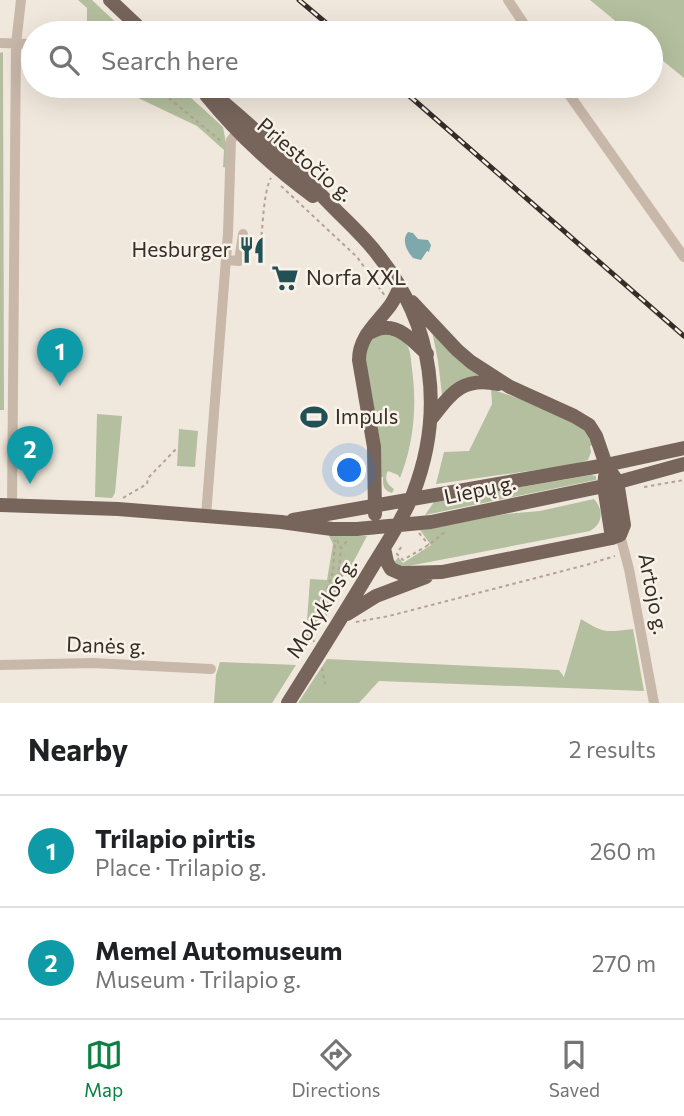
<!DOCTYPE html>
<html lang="en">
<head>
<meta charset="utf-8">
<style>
	body { margin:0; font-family:Commissioner,sans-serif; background:#f2f2f2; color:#202124 }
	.you { position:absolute; left:350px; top:471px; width:24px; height:24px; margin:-18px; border:5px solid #fff; border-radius:50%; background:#1a73e8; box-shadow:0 0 0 10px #1a73e833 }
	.badge { display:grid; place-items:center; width:46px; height:46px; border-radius:50%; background:#0b8043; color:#fff; font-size:23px; font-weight:700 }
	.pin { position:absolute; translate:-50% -58px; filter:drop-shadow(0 2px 4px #0008) }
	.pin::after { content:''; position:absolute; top:37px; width:24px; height:21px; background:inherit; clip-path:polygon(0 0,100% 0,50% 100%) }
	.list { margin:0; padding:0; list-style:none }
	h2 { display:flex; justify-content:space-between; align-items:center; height:91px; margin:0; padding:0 28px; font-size:30px }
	h2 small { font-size:23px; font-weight:400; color:#757577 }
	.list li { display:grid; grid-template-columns:46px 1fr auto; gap:21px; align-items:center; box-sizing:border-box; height:112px; padding:0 28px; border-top:2px solid #e0e0e0 }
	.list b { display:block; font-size:26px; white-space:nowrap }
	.list p { margin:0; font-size:23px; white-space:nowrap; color:#757577 }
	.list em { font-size:23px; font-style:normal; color:#757577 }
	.icon { flex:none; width:38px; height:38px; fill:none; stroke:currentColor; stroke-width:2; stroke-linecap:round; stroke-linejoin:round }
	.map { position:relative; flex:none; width:684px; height:703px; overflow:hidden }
	.search { position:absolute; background:#fff; box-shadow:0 7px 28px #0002; left:21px; right:21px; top:21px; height:77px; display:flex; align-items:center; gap:18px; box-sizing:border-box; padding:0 24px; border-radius:38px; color:#757577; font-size:26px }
	.sheet { height:315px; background:#fff }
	nav { display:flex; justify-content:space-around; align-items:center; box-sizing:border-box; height:98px; border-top:2px solid #e0e0e0; background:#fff; font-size:19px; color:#757577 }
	nav a { display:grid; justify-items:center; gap:4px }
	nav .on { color:#0b8043 }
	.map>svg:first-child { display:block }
	.green { fill:#b3bf9e }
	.water { fill:#7ea9ac }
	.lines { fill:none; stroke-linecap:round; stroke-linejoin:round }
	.path { stroke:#b4a294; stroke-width:2; stroke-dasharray:3.5 3.5; stroke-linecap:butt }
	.minor { stroke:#c8b8aa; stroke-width:10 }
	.major { stroke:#77655b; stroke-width:14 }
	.rail-casing { stroke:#362d29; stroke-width:5 }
	.rail { stroke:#f8f2e9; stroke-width:2.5; stroke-dasharray:8; stroke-linecap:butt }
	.labels { text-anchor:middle; stroke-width:5; stroke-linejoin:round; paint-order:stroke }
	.street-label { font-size:21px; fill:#362d29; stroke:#f8f2e9 }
	.poi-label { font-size:21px; fill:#362d29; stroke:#f8f2e9; text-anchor:start }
</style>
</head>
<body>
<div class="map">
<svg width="684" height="703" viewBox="0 0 684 703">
	<rect width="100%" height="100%" fill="#f1e8dd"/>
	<!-- green -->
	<path class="green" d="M78 0H92L127 33H87V8Z
		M590 0H684V78L651 51V33H630Z
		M3 52 4 410H0V53Z
		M113 86H178L223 127 228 154 227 168 223 167 224 150 197 126Z
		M431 326 481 375 442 395 438 361Z
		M385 332C394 336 403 338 408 347 411 353 411 362 412 369 417 406 414 443 400 478L398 475 388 471C384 478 387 485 394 489L392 493C383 490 383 486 383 477H380L379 437 365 357 369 341 375 336Z
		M491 389 520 399 582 427 593 445 590 446 591 452 588 460 565 467 550 468 436 484 444 452 469 451 492 404Z
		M97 414 122 416 115 493 112 498 95 497Z
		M179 429 198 431 195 467 177 466Z
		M591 475 596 476V480L425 515 434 502Z
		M594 499C604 510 603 524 590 531L398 568 395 562 398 557 403 563 431 545 420 530 505 514 540 511Z
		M329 536H367L347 574 345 573 341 580 343 582 325 619 305 649 310 579 327 580 333 544Z
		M581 619C605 634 605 632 633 629L644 691 379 681 359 703H298L327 659 559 670 564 677Z
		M220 662 296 665 272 703H214L216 675Z"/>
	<!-- water -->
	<path class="water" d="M408 232 413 233 418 239 428 240 431 245 429 252 427 251 421 260 413 258C407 251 401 240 408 232Z"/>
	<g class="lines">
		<!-- path -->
		<path class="path" d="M152 86 158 89 222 142
			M281 186 357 257 385 296
			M260 256C262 238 263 191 271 178
			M644 487 684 480
			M123 498 147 484 148 478 178 447
			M419 533 429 545
			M337 540 341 548 347 541
			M401 547 397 554 403 560 430 544 446 531
			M339 575H348
			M336 598 341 548
			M356 622 389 616 586 565 615 556
			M314 642 311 634 333 572 335 540
			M322 668 325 684"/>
		<!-- minor -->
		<path class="minor" d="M508 0 530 33
			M0 43 33 44
			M563 86 684 257
			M226 260 239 261 243 234
			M12 505 16 44 21 0
			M206 516 228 233 231 140 238 132
			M620 535 629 569 654 703
			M0 665 93 663 211 669"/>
		<!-- major -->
		<path class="major" d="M110 0 145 33
			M203 86C248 121 288 160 327 201 344 219 363 235 378 255 434 324 445 412 413 494 403 519 388 541 374 564 346 611 317 657 288 703
			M206 95C237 133 273 167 313 196
			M367 334C372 332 378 328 383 328 401 326 415 343 427 354
			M431 419C451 394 462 376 498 384
			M605 477 604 486 612 538
			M0 505 118 509 281 522 332 529H357L431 522 604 486 684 464
			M375 514 374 447 359 360C359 337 376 324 389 307 394 301 396 294 400 288
			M293 520 606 465 684 448
			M384 548 387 562 391 569 400 573H405L442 572 612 538 620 535 624 525 617 481 606 465 596 436 589 425 574 416 510 387 471 362 457 350 412 302
			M347 614 376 596 426 577"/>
		<defs>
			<path id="rail" d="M299 0 338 33
				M398 86 684 336"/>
		</defs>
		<!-- rail casing -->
		<use href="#rail" class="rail-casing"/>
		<!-- rail -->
		<use href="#rail" class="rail"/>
	</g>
	<!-- icons -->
	<defs>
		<symbol id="restaurant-bare" viewBox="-9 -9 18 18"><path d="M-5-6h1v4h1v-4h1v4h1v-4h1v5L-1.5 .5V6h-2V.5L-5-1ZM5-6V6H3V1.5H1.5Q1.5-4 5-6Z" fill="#215055" stroke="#f8f2e9" stroke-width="2.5" paint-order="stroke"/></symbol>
		<symbol id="supermarket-bare" viewBox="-9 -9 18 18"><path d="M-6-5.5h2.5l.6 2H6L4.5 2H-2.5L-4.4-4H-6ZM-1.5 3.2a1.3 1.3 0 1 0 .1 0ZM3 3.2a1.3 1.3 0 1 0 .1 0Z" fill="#215055" stroke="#f8f2e9" stroke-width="2.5" paint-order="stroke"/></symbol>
		<symbol id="stadium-bare" viewBox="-9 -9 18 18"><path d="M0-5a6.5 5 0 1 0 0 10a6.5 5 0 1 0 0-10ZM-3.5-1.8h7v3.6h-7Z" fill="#215055" stroke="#f8f2e9" stroke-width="2.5" paint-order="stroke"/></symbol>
	</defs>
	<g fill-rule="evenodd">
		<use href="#restaurant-bare" x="233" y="231" width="38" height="38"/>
		<use href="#supermarket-bare" x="266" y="259" width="38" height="38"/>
		<use href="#stadium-bare" x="295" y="398" width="38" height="38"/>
	</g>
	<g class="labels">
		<!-- street labels -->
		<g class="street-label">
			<text transform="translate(305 160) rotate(40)" y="7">Priestočio g.</text>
			<text transform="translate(480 490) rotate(-12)" y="7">Liepų g.</text>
			<text transform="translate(653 594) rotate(79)" y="7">Artojo g.</text>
			<text transform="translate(322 608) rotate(-58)" y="7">Mokyklos g.</text>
			<text transform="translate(106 646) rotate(2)" y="7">Danės g.</text>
		</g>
		<!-- poi labels -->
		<g class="poi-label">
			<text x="231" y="257" text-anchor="end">Hesburger</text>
			<text x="306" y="285">Norfa XXL</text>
			<text x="335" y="424">Impuls</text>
		</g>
	</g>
</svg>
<div class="you"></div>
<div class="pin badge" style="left:60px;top:386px;background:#0f9aa8">1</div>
<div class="pin badge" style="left:30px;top:484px;background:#0f9aa8">2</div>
<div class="search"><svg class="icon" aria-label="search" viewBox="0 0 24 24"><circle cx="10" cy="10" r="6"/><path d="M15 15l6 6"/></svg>Search here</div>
</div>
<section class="sheet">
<h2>Nearby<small>2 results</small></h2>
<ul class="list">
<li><span class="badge" style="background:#0f9aa8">1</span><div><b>Trilapio pirtis</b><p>Place · Trilapio g.</p></div><em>260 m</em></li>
<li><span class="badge" style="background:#0f9aa8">2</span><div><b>Memel Automuseum</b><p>Museum · Trilapio g.</p></div><em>270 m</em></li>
</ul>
</section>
<nav>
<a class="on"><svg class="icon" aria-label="map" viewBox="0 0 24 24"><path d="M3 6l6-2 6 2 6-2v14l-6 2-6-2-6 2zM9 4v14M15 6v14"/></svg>Map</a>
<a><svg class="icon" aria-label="directions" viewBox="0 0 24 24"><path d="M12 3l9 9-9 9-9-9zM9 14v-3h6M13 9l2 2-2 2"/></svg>Directions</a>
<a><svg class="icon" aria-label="saved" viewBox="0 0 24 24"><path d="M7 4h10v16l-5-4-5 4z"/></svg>Saved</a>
</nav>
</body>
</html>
